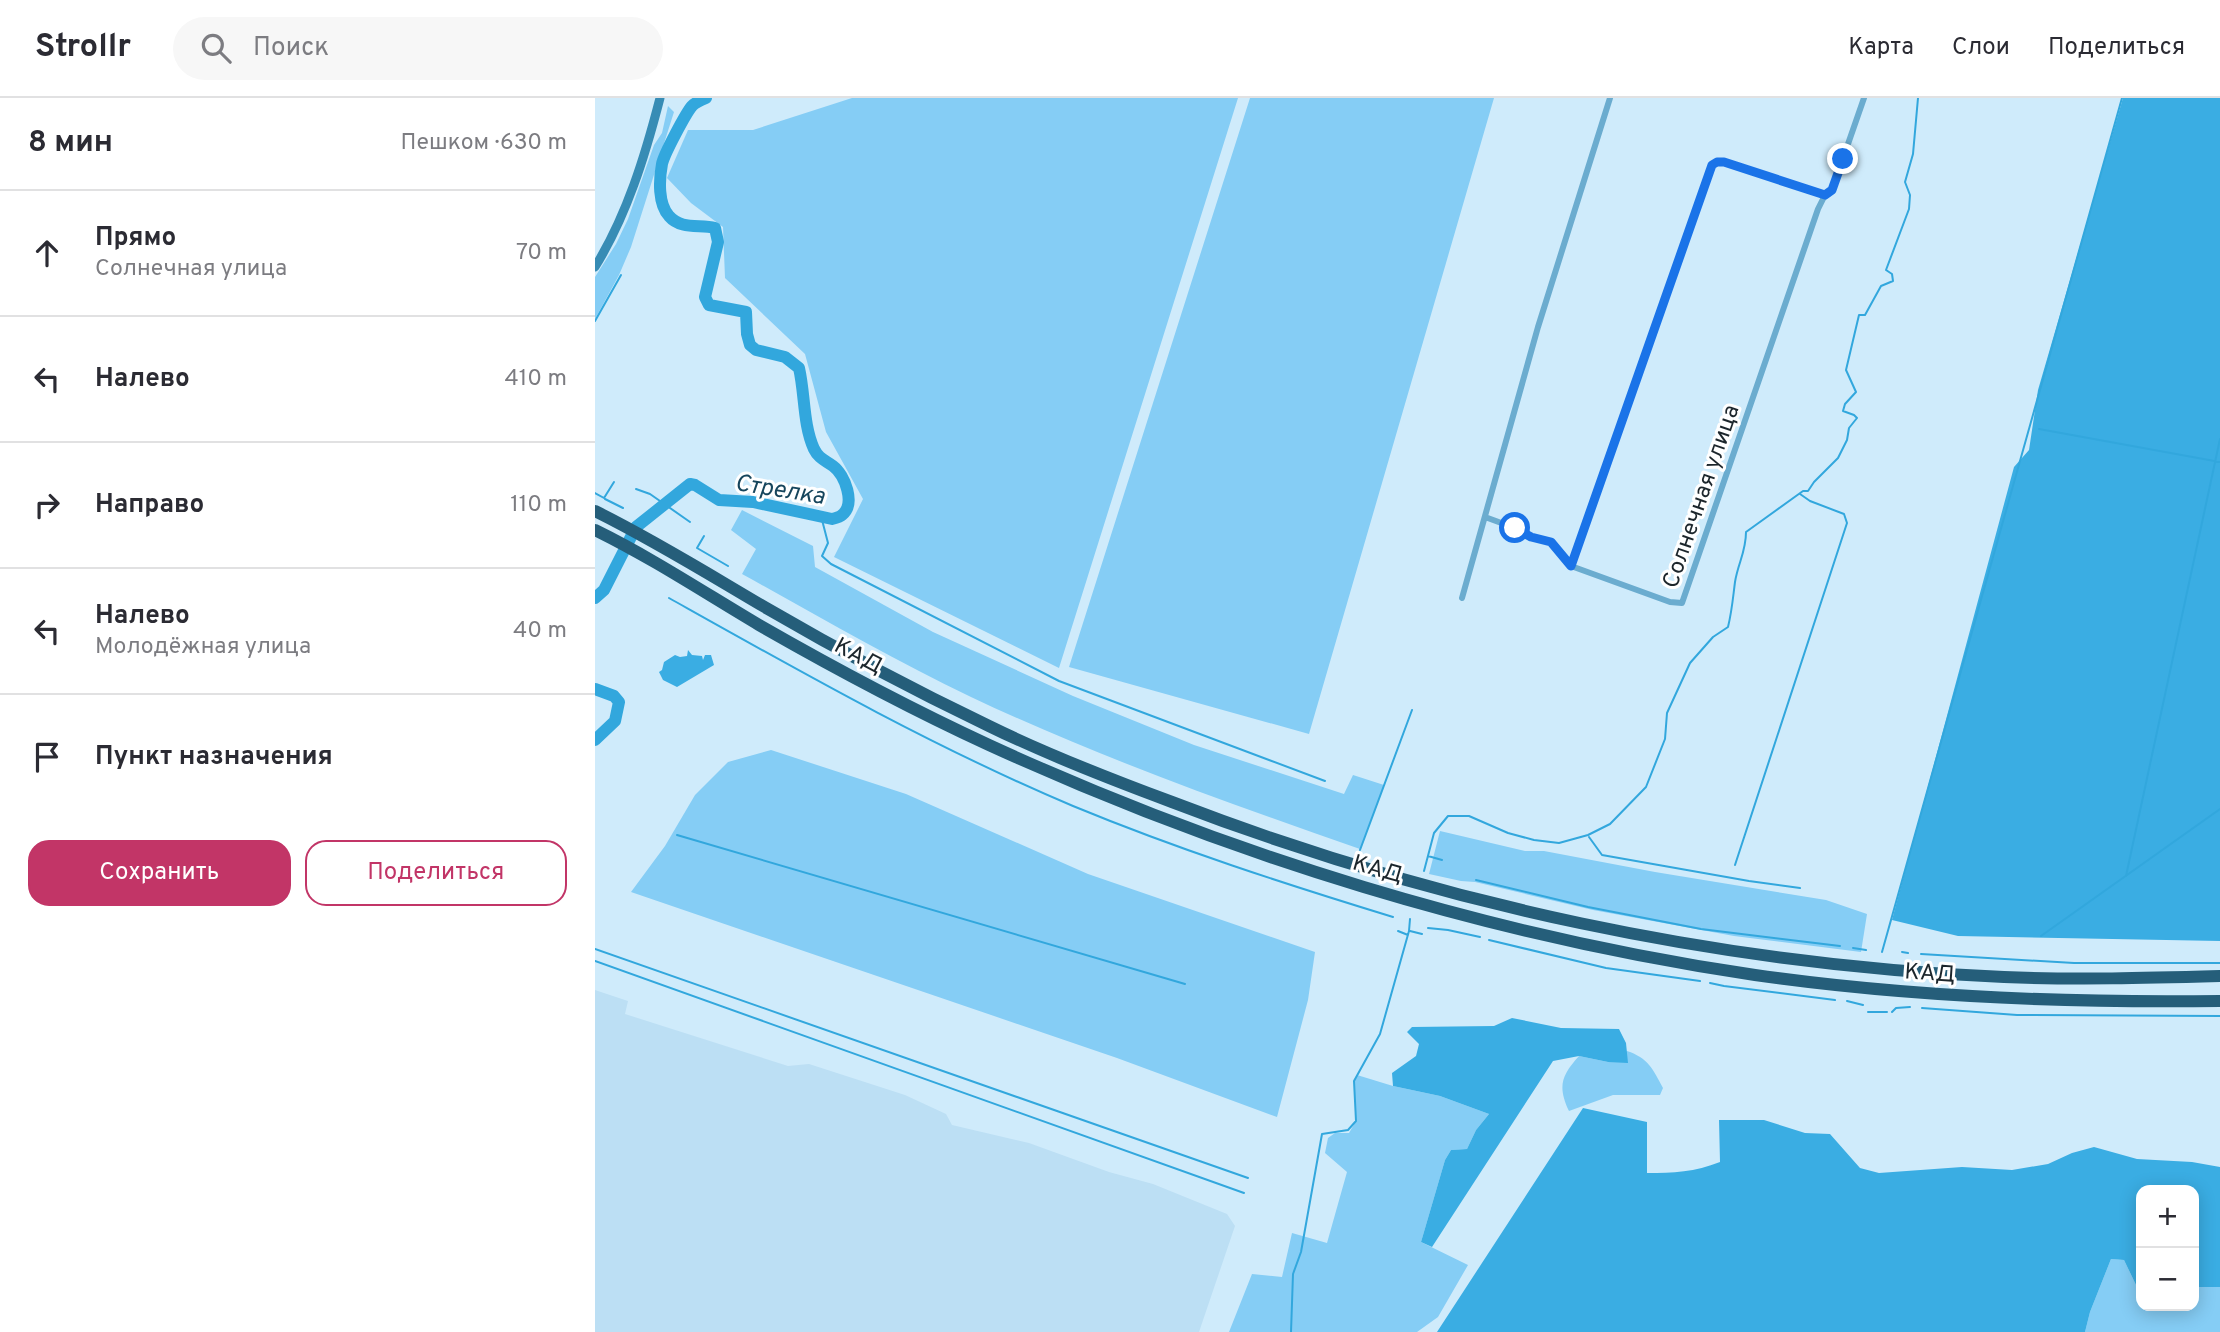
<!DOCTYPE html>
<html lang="ru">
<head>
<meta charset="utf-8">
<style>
	body { margin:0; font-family:Overpass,sans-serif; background:#f7f7f7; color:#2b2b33 }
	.controls { position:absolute; right:21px; bottom:21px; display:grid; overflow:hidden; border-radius:14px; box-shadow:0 4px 18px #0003 }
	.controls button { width:63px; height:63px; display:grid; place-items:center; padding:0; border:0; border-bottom:2px solid #e1e1e2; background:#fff; color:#2b2b33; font:35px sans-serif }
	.stop { position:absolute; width:21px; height:21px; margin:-16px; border:5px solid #1a73e8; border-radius:50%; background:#fff }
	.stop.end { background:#1a73e8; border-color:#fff; box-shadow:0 2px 7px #0008 }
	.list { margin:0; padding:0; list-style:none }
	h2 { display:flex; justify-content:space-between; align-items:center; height:91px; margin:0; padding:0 28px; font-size:30px }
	h2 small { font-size:23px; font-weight:400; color:#7c7c81 }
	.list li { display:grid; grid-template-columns:46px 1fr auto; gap:21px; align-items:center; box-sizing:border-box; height:126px; padding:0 28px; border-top:2px solid #e1e1e2 }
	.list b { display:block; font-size:26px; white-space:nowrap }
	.list p { margin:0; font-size:23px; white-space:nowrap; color:#7c7c81 }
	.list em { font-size:23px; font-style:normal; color:#7c7c81 }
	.actions { display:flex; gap:14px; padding:21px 28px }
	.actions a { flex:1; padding:16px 0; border:2px solid #c23567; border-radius:21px; text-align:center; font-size:24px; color:#c23567 }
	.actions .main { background:#c23567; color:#fff }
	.icon { flex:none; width:38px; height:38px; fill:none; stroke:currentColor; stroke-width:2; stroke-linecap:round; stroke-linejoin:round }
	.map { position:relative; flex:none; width:1625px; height:1234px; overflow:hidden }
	header { display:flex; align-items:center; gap:42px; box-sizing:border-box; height:98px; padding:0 35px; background:#fff; border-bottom:2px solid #e1e1e2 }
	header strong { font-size:33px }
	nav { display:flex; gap:38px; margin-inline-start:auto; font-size:24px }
	.search { width:490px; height:63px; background:#f7f7f7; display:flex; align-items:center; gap:18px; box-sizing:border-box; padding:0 24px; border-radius:38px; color:#7c7c81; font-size:26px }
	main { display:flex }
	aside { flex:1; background:#fff }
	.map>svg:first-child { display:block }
	.built { fill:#bcdff4 }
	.green { fill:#85cdf5 }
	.forest { fill:#3aade3 }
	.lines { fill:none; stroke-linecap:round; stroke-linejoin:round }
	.stream { stroke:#32a7dd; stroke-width:2 }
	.river { stroke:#32a7dd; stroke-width:12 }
	.minor { stroke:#6baccf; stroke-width:6 }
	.secondary { stroke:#378cb5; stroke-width:9 }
	.motorway { stroke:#255e7a; stroke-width:12 }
	.route { stroke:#1a73e8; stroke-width:9 }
	.labels { text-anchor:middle; stroke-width:6; stroke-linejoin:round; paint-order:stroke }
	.street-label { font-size:23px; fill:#1c262c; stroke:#fff }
	.water-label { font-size:24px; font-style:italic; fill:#16455c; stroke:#fff }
</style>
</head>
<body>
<header>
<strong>Strollr</strong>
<div class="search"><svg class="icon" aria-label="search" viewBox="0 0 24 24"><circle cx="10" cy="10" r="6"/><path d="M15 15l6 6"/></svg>Поиск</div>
<nav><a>Карта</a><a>Слои</a><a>Поделиться</a></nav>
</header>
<main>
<aside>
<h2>8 мин<small>Пешком · 630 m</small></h2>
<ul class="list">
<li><svg class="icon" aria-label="ahead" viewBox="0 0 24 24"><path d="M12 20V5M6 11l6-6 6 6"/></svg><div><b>Прямо</b><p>Солнечная улица</p></div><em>70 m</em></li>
<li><svg class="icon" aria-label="left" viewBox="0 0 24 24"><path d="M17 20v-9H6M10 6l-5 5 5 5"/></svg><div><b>Налево</b></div><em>410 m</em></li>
<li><svg class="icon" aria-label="right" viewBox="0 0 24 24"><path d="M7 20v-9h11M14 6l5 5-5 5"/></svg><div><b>Направо</b></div><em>110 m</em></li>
<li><svg class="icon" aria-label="left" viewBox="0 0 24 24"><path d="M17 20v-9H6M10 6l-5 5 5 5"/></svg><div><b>Налево</b><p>Молодёжная улица</p></div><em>40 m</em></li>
<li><svg class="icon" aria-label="arrive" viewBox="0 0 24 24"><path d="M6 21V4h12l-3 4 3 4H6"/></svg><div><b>Пункт назначения</b></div></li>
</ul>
<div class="actions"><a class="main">Сохранить</a><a>Поделиться</a></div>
</aside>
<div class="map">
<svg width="1625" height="1234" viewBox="0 0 1625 1234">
	<rect width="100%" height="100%" fill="#cfebfb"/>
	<!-- built -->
	<path class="built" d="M0 892 33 903 30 916 193 968 214 966 310 997 351 1016 357 1027 434 1045 514 1074 558 1086 632 1116 640 1128 604 1234H0Z"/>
	<!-- green -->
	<path class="green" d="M257 0H643L464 570 239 459 268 401 231 334 210 256 130 180 128 129 96 105 72 80 93 32H158Z
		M655 0H899L714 636 474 569Z
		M73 8 79 14 36 149 24 177 0 221V179L21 146 33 121 59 47 67 35Z
		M147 412 218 448 220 469 338 534 478 598 599 647 749 696 758 677 789 687 765 751C633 705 501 658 376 599 298 562 223 518 147 476L161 451 136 432Z
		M176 652 311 696 493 776 720 854 713 902 682 1019 522 960 36 794 70 748 100 697 133 664Z
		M845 733 930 753H949L1060 774 1231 802 1272 816 1266 854 1139 838 998 812 880 784 866 783 834 776Z
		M1032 953C1053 960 1058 971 1068 990L1065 997H1018L974 1013C962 988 967 977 984 958L1013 964Z
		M762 977 798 988 845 998 894 1016 881 1032 872 1051 856 1052 850 1062 826 1144 873 1167 843 1219 822 1234H634L657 1176 687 1179 697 1135 732 1145 752 1074 730 1055 733 1040 740 1035H754L761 1023 759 983Z
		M1516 1161 1529 1162 1541 1187H1546V1208H1599V1189H1625V1234H1490L1495 1214Z"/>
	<!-- forest -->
	<path class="forest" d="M1528 0H1625V843L1363 838 1297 822 1419 369 1434 352 1443 292Z
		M93 552 97 557 107 558 108 562 110 557H116L119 567 82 589 68 582 64 574 67 572 69 564 80 557 85 559 92 558Z
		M917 920 966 930 1024 931 1031 945 1033 965 1013 964 984 958 958 963 837 1149 826 1144 850 1062 856 1052 872 1051 881 1032 894 1016 845 998 798 988 797 975 821 958 824 946 812 934 817 929 899 928Z
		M988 1010 1052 1024V1075C1078 1075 1100 1074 1125 1064L1124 1022H1169L1210 1035 1235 1036 1265 1070 1284 1075 1367 1069 1417 1072 1453 1066 1477 1055 1499 1049 1542 1061 1597 1064 1625 1069V1189H1599V1092H1546V1187H1541L1529 1162 1516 1161 1495 1214 1490 1234H842Z"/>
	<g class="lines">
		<!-- stream -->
		<path class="stream" d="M0 223 26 177
			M1444 331 1625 364
			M41 391 55 396 95 424
			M0 395 9 400 19 384
			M10 401 28 410
			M226 418 233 445 227 458 236 466 464 583 730 683
			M109 438 102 450 133 468
			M74 500C206 574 338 649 478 708 582 751 690 786 798 819
			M82 737 590 886
			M994 739 1007 757 1154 783 1205 790
			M765 752 817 612
			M833 758 847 762
			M1140 767 1252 425 1249 416 1215 403 1205 396
			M829 773 839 735 853 718H874L913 735 939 742 964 745 993 737 1015 726 1051 689 1070 641 1072 615 1095 565 1118 539 1133 529C1137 513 1138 499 1140 484 1143 465 1151 454 1151 434L1208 393H1213L1219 384 1243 360 1252 342 1254 330 1262 320 1259 317 1248 313 1250 306 1261 294 1251 272 1264 217H1270L1286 188 1298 183 1297 176 1291 172 1314 111 1315 97 1310 84 1318 56 1323 0
			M1531 778 1625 341
			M881 782 993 809 1106 831 1245 848
			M833 830 853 832 885 839
			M803 833 813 837
			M815 833 827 836
			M1446 838 1625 711
			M894 842 1011 870 1105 883
			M1258 850 1271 852
			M0 851 653 1080
			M1287 854 1527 0
			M1307 854 1313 855
			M1326 856 1479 865H1625
			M0 863 649 1095
			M1115 885 1129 888 1240 902
			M1252 903 1268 907
			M1327 910 1422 917 1625 918
			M1273 914H1292
			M1297 914 1301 910 1315 909
			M696 1234 698 1176 706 1154 727 1036 753 1032 761 1023 759 983 785 936 814 833 815 821"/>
		<!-- river -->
		<path class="river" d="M0 500 9 492 41 429 95 386 100 387 124 402 158 404 237 421C241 420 245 419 247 417 261 406 250 377 238 368 230 362 224 361 219 351 208 327 210 296 204 270L190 259 161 252 155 247 152 236 151 214 114 207 110 199 123 144 120 130C105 126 86 132 74 118 63 106 64 82 67 66 69 56 91 15 97 8 101 4 106 2 111 0
			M0 591 19 598 24 604 20 623 0 642"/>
		<!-- minor -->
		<path class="minor" d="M890 419 920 430 936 439 956 444 976 468 1075 504 1087 505 1223 111 1230 97 1237 92 1269 0
			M976 468 1117 67 1122 64H1129L1230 97
			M867 500 943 229 1015 0"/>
		<!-- secondary -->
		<path class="secondary" d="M0 169C32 117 50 58 65 0"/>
		<!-- motorway -->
		<path class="motorway" d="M0 413C59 442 115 477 173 511 245 553 319 592 394 628 453 657 515 681 577 704 842 806 1125 867 1409 879 1481 882 1553 880 1625 878
			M0 432C57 460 110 495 164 527 239 570 316 611 394 647 636 758 896 838 1160 877 1314 899 1470 905 1625 903"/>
	</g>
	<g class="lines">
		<!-- route -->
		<path class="route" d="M920 430 936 439 956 444 976 468 1117 67 1122 64H1129L1230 97 1237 92 1248 61"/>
	</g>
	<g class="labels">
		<!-- street labels -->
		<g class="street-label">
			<text transform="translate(1105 398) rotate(-71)" y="8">Солнечная улица</text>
			<text transform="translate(264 557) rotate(28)" y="8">КАД</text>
			<text transform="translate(783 770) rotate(16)" y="8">КАД</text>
			<text transform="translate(1335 874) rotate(4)" y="8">КАД</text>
		</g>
		<!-- water labels -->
		<g class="water-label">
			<text transform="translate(185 391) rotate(9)" y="8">Стрелка</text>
		</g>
	</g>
</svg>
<div class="controls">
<button>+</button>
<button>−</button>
</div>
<div class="stop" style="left:920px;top:430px"></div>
<div class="stop end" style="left:1248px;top:61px"></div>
</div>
</main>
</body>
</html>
